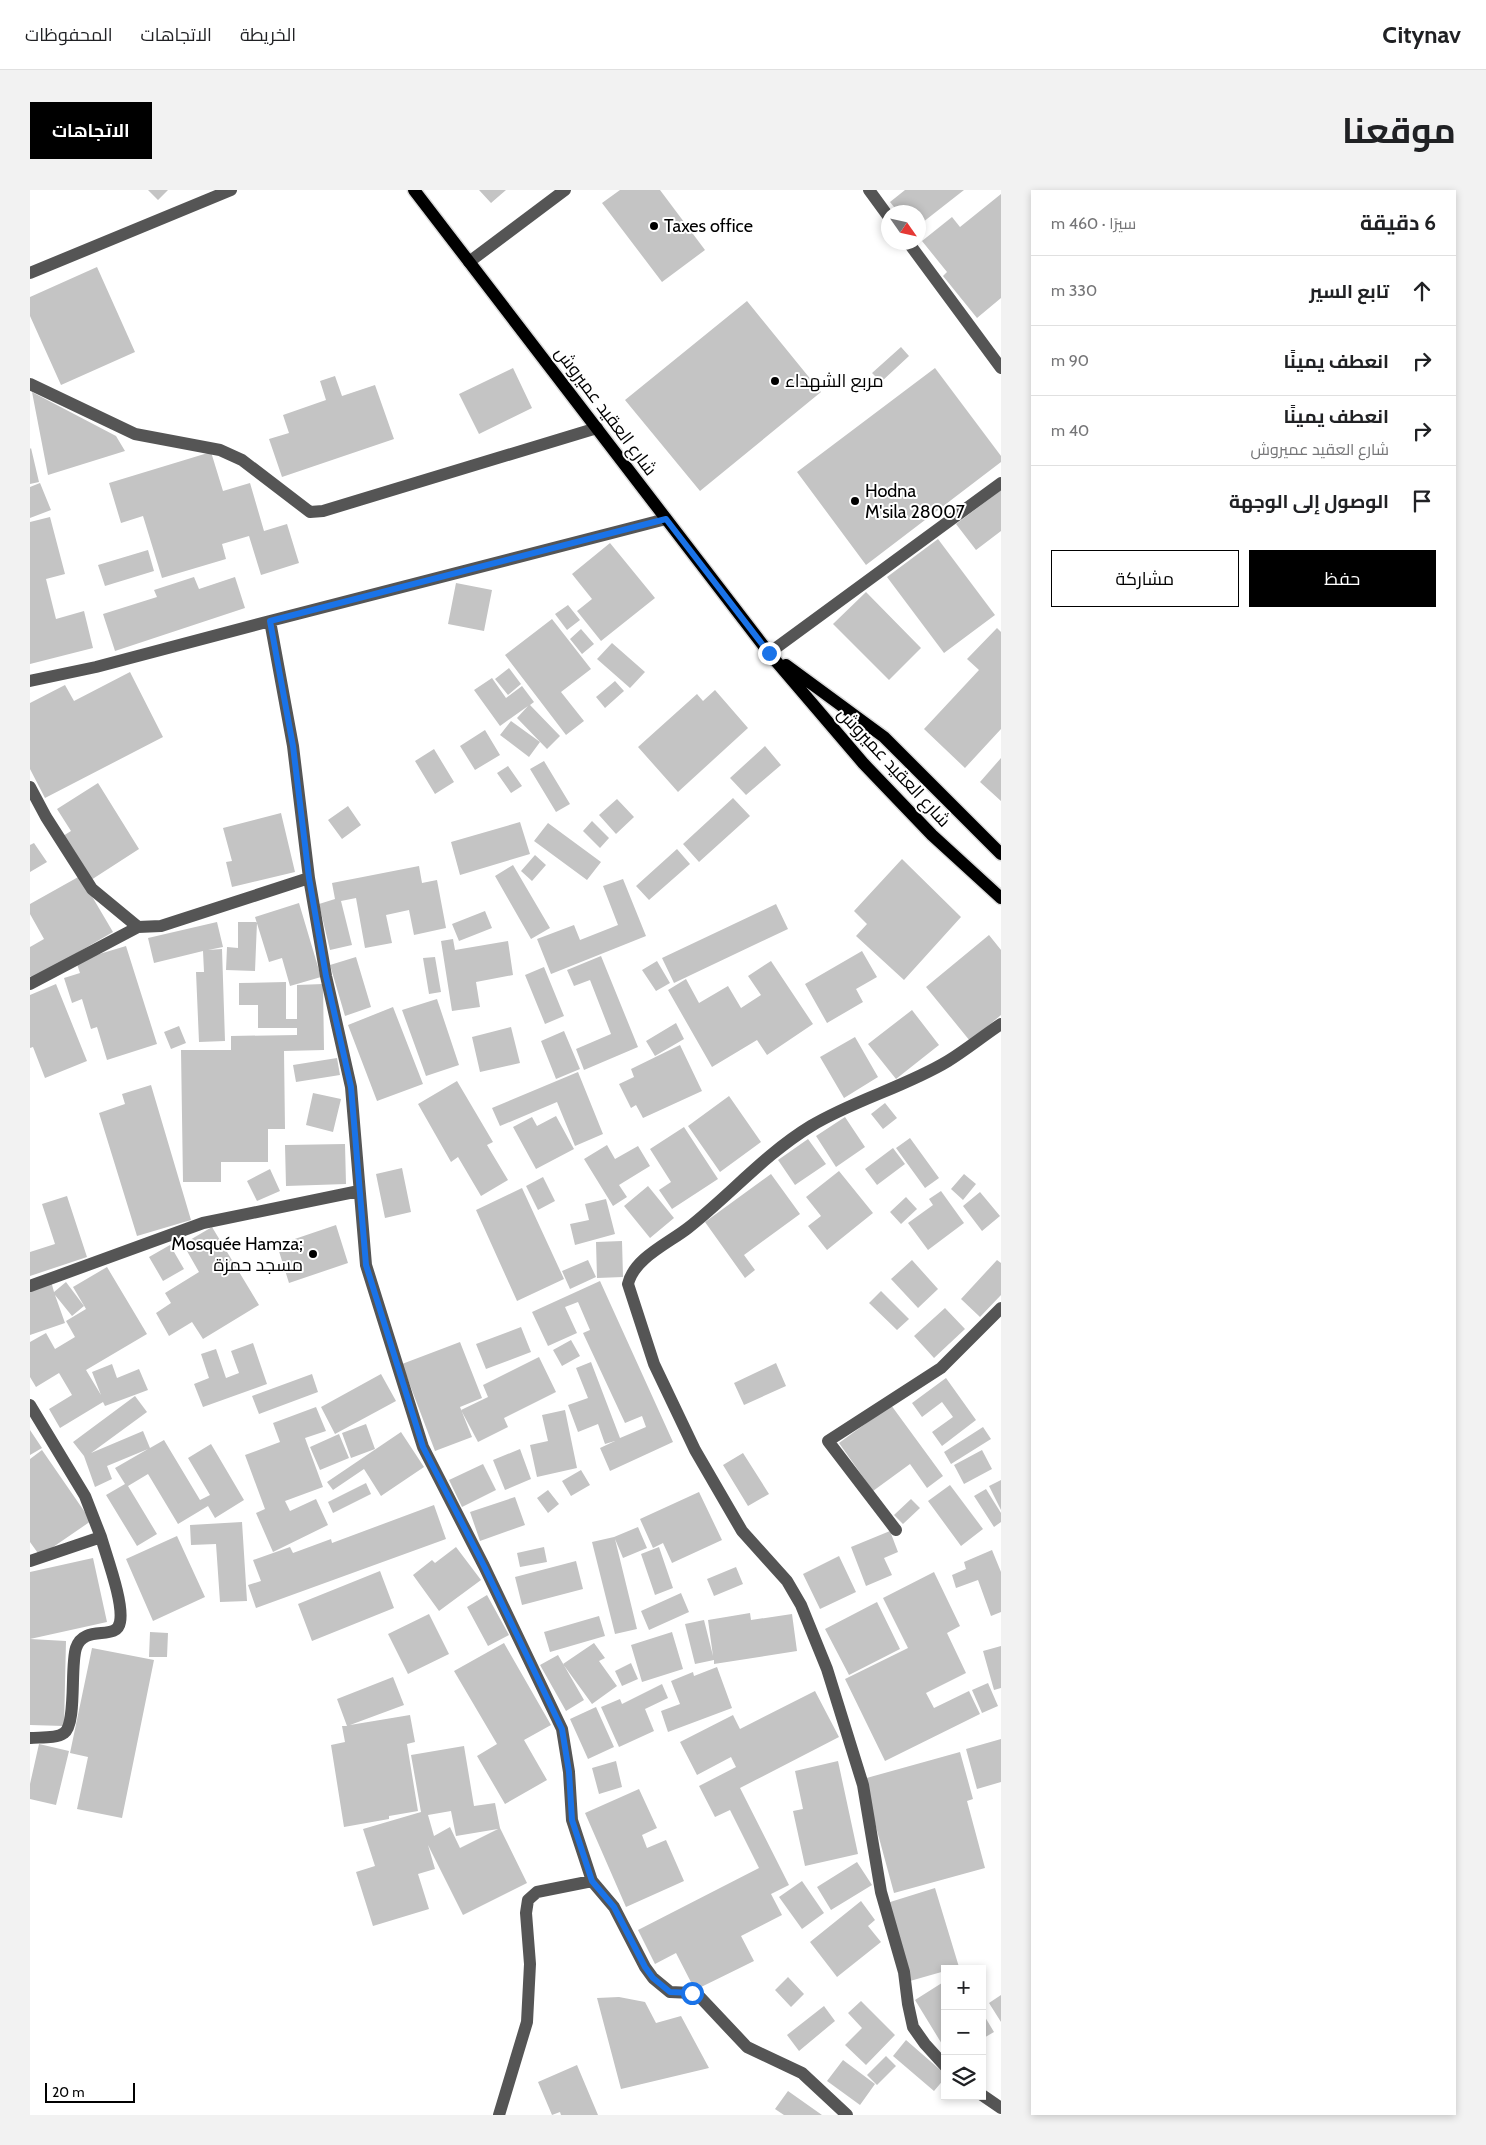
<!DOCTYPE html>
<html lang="ar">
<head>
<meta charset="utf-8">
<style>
	body { margin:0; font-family:Cabin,Cairo,sans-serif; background:#f2f2f2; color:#202124; direction:rtl }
	.controls { position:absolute; right:15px; bottom:15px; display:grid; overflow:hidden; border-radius:0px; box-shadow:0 2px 8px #0003 }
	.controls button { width:45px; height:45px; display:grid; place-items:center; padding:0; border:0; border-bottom:1px solid #e0e0e0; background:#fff; color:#202124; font:25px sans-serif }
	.compass { position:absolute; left:851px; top:15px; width:45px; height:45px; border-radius:50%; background:#fff; box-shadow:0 2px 8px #0003; rotate:124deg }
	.scale { position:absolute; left:15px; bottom:12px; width:90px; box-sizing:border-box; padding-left:5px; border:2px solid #000; border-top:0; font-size:14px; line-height:18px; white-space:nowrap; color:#000; -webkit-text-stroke:4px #fff; paint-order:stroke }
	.stop { position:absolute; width:15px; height:15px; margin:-11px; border:4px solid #1a73e8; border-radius:50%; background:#fff }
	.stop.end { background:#1a73e8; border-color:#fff; box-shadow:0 1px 5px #0008 }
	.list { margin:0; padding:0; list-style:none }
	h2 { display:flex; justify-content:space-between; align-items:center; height:65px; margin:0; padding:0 20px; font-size:21px }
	h2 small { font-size:16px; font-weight:400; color:#757577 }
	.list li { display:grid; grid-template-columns:32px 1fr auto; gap:15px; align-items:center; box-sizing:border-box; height:70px; padding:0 20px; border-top:1px solid #e0e0e0 }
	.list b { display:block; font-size:19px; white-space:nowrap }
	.list p { margin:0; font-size:16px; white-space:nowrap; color:#757577 }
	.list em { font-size:16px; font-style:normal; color:#757577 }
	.actions { display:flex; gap:10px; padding:15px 20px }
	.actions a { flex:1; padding:11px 0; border:1px solid #000; border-radius:0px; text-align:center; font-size:18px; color:#000 }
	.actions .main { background:#000; color:#fff }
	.icon { flex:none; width:28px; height:28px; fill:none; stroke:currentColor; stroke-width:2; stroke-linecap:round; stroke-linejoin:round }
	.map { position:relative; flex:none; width:971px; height:1925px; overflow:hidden; direction:ltr; border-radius:0px }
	header { display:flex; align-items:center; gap:30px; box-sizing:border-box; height:70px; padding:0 25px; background:#fff; border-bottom:1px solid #e0e0e0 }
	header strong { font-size:24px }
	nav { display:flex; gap:28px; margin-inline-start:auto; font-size:18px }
	.intro { display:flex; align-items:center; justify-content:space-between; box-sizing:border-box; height:120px; padding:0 30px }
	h1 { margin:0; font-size:35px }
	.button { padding:12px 22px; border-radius:0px; background:#000; color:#fff; font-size:18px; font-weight:700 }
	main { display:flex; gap:30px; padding:0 30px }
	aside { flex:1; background:#fff; border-radius:0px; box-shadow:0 2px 8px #0003 }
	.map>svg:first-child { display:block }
	.building { fill:#c4c4c4; fill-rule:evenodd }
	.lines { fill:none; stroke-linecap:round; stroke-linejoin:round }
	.major-casing { stroke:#dbdbdb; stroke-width:15 }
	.minor { stroke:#555; stroke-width:12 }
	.major { stroke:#000; stroke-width:12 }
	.route { stroke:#1a73e8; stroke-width:6 }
	.poi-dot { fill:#000; stroke:#fff; stroke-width:2 }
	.labels { text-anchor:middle; stroke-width:4; stroke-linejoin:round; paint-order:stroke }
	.poi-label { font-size:18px; fill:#000; stroke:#fff; text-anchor:start }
	.street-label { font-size:18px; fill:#000; stroke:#fff }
</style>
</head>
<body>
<header>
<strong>Citynav</strong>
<nav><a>الخريطة</a><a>الاتجاهات</a><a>المحفوظات</a></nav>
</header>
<div class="intro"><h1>موقعنا</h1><a class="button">الاتجاهات</a></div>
<main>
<aside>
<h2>6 دقيقة<small>سيرًا · 460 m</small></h2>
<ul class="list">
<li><svg class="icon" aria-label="ahead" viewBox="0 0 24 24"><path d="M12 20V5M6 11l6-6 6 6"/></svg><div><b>تابع السير</b></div><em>330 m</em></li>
<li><svg class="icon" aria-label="right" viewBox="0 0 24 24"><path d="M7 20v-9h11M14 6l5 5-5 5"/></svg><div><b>انعطف يمينًا</b></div><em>90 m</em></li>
<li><svg class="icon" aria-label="right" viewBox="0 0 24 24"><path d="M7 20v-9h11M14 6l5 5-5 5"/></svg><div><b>انعطف يمينًا</b><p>شارع العقيد عميروش</p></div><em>40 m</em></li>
<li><svg class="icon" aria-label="arrive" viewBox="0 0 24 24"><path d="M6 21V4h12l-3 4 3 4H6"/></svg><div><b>الوصول إلى الوجهة</b></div></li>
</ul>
<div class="actions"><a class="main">حفظ</a><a>مشاركة</a></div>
</aside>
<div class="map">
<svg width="971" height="1925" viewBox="0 0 971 1925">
	<rect width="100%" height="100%" fill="#fff"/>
	<!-- building -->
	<path class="building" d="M118 0H138L128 10Z
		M449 0H476L461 13Z
		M590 0H630L675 60 632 92 572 13Z
		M875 0H934L888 36V22H868L860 12Z
		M971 4V108L947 128 913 86 917 82 892 51 922 27 930 37Z
		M67 77 105 162 31 195 0 126V107Z
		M717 111 791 202 670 301 595 210Z
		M871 157 879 166 851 192 842 183Z
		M483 178 502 218 449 244 429 204Z
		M905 178 971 266V272L836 375 767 282Z
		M305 186 312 206 345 195 364 249 252 287 239 249 259 243 253 225 296 210 290 191Z
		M2 202 86 246 95 261 18 285Z
		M1 258 9 292 0 294V259Z
		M181 262 193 301 220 293 234 341 257 334 269 373 231 385 219 346 192 354 196 369 132 388 113 326 91 333 79 293Z
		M10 293 21 320 0 328V297Z
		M971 300V341L946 360 926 334Z
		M20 327 35 384 16 389 26 429 54 421 63 458 0 474V332Z
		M908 349 965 425 914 463 857 387Z
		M580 353 625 408 571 451 547 421 562 409 542 384Z
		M118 360 124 381 75 396 68 375Z
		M164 387 169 399 205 387 215 418 85 461 73 424 127 407 124 400Z
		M426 393 462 400 454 441 418 434Z
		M836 402 891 458 859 490 803 434Z
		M538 415 550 430 537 440 525 424Z
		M522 429 561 479 531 502 554 531 536 545 475 465Z
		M967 438 971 442V539L935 578 894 539 949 480 937 469Z
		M551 439 564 454 552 464 540 449Z
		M582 453 615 482 600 498 567 469Z
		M479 478 491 494 478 505 465 489Z
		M100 482 133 547 15 608 0 579V513L35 495 44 511Z
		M462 488 476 508 492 496 504 512 500 515 530 546 517 559 487 528 498 516 470 536 444 500Z
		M585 491 594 501 575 518 566 507Z
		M685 500 718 538 648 602 608 557 667 504 673 511Z
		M481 531 510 552 499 567 470 545Z
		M455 540 470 565 445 580 430 556Z
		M735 556 751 575 716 605 700 588Z
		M404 559 424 592 405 604 385 571Z
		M971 568V611L950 592Z
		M514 571 540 614 526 622 500 579Z
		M478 576 492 596 481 603 467 583Z
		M68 593 109 659 61 690 33 646 41 641 27 619Z
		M703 608 720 626 669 672 653 654Z
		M587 609 604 627 586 644 569 625Z
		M318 616 331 635 312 649 298 630Z
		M251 623 265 682 202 697 196 672 202 671 193 638Z
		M562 631 579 648 570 658 553 641Z
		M490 632 500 664 430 685 421 652Z
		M518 633 571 672 557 690 504 651Z
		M4 653 17 672 0 682V655Z
		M647 659 660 674 619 710 606 696Z
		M505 665 516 675 502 691 491 681Z
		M872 669 931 727 874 790 826 746 837 734 824 721Z
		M483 675 520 738 501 749 465 686Z
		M389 676 392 693 407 690 416 738 384 745 379 720 356 725 362 753 335 758 326 708 311 711 322 755 300 760 289 714 305 709 302 693Z
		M50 686 83 742 2 789 0 786V757L14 749 0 724V714Z
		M593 689 616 746 521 784 507 749 544 735 550 750 588 735 573 696Z
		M269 713 291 787 260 796 252 768 239 772 225 727Z
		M746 714 758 739 644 793 632 768Z
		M455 721 462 738 429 751 422 734Z
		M187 732 193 757 178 760 192 759 195 851 169 852 166 782H174L173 761 124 773 118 748Z
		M208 732H227L225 781 196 780 197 757 208 758Z
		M959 745 971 760V825L940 851 896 797Z
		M423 749 425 760 478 751 483 785 446 792 450 817 422 821 411 751Z
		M96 756 127 854 77 870 67 837 61 839 52 809 42 813 34 788 50 783 46 771Z
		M832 761 847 787 826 799 833 812 797 833 775 794Z
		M571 766 608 857 554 880 546 859 581 844 560 790 544 796 537 780Z
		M326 767 341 817 315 826 300 775Z
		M405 767 411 802 399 804 393 768Z
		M627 771 640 793 626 801 612 780Z
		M741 771 783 834 737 865 727 850 682 877 638 800 656 789 669 813 698 796 711 818 731 805 718 786Z
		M514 777 534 826 515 834 495 785Z
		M256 792V829H267V795L293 794 294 860 254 861 255 939H238V972H191V992H153L151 860H201V846L267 845V838H228V815H209V793Z
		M26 794 57 871 15 888 3 857 0 858V805Z
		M407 809 429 875 396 886 372 820Z
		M363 817 393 894 347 911 318 835Z
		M882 820 909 855 866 889 838 854Z
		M646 833 654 849 625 866 616 851Z
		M149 836 156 853 141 859 134 842Z
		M481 837 490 873 450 882 442 847Z
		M534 841 550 879 526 889 511 851Z
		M825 847 848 887 814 908 790 867Z
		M650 855 672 901 613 928 606 915 601 918 589 894 604 887 601 879Z
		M307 868 310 885 266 892 263 875Z
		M548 882 573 944 545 956 527 912 470 936 462 918Z
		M427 891 463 952 457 955 478 990 451 1006 428 967 421 972 388 914Z
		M121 895 161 1030 107 1046 69 923 95 914 92 904Z
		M283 903 311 909 303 942 276 935Z
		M699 906 731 952 690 982 658 936Z
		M855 913 867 928 853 939 841 924Z
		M526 926 544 959 506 979 483 937 502 927 507 936Z
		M815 927 835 957 806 977 786 946Z
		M654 937 688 989 642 1019 629 1000 641 992 620 959Z
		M880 948 909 988 895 998 866 958Z
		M778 949 796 974 765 995 748 970Z
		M315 954 316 994 256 996 255 955Z
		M577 955 585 969 608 956 620 976 589 995 597 1007 583 1016 554 969Z
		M863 958 875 974 847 995 835 979Z
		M372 978 381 1022 355 1028 346 984Z
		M240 979 250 1001 227 1011 217 991Z
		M809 981 843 1023 797 1060 778 1036 791 1026 776 1007Z
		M741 984 770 1024 714 1065 725 1080 715 1088 675 1032Z
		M934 984 946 994 933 1010 921 999Z
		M513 987 525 1011 508 1020 496 996Z
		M618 996 644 1028 620 1048 594 1016Z
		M492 998 534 1089 487 1111 446 1020Z
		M911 1001 934 1033 898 1060 878 1033 903 1015 899 1009Z
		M950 1002 970 1026 952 1041 933 1016Z
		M37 1006 57 1067 0 1086V1062L25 1054 12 1014Z
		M876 1007 887 1019 871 1034 860 1022Z
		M576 1009 585 1044 545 1055 540 1034 559 1030 555 1014Z
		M306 1035 318 1073 259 1093 247 1055Z
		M182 1037 229 1115 173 1149 162 1132 139 1146 126 1123 141 1113 135 1103 169 1082 153 1054Z
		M592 1051 593 1087 567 1088 566 1052Z
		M140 1055 154 1079 133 1091 119 1067Z
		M558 1070 566 1087 540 1099 532 1081Z
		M882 1070 908 1099 888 1118 861 1089Z
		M967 1070 971 1073V1105L950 1127 931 1109Z
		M77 1077 117 1144 56 1180 71 1205 62 1182 82 1174 87 1188 109 1179 118 1200 75 1216 73 1212 30 1238 19 1219 42 1205 29 1183 6 1197 0 1187V1152L16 1143 25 1159 45 1147 36 1131 56 1119 43 1097Z
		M21 1091 24 1102 36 1092 54 1116 42 1126 25 1105 35 1133 0 1145V1099Z
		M570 1091 643 1252 580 1281 570 1258 585 1251 575 1254 568 1234 548 1242 538 1215 558 1208 546 1178 561 1172 590 1248 616 1237 612 1226 595 1233 553 1143 560 1140 548 1112 535 1117 547 1143 518 1156 502 1122Z
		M851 1101 879 1129 867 1140 839 1113Z
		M915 1118 935 1139 904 1168 884 1146Z
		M491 1137 501 1162 456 1179 446 1154Z
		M541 1150 550 1166 532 1176 523 1160Z
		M430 1152 452 1208 430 1217 442 1247 405 1261 372 1174Z
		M223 1153 237 1194 173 1217 164 1194 179 1188 171 1164 186 1159 196 1188 209 1183 201 1161Z
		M509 1167 526 1202 474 1228 478 1237 448 1252 431 1220 458 1207 453 1195Z
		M746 1173 756 1196 714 1215 704 1193Z
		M282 1184 288 1202 229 1224 222 1206Z
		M351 1184 366 1211 305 1244 291 1217Z
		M916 1188 946 1230 912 1256 902 1242 923 1227 912 1212 892 1227 882 1213Z
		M105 1206 117 1222 61 1263 113 1241 120 1258 134 1250 170 1310 180 1305 158 1268 181 1254 214 1310 185 1328 178 1316 148 1334 118 1284 98 1296 127 1344 107 1356 76 1305 95 1294 85 1278 118 1259 77 1276 82 1289 65 1297 54 1266 43 1252Z
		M861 1215 913 1286 897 1298 880 1274 843 1301 809 1253Z
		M286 1217 296 1241 275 1248 293 1297 255 1311 260 1321 286 1309 298 1335 243 1362 226 1323 235 1319 215 1265 250 1252 243 1233Z
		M535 1220 547 1278 507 1287 500 1255 518 1251 512 1225Z
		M336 1234 345 1259 321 1268 312 1243Z
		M953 1237 961 1249 921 1274 914 1262Z
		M0 1240 12 1258 0 1265Z
		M371 1242 394 1277 351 1306 334 1279 303 1300 297 1292Z
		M309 1244 319 1268 290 1280 280 1257Z
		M490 1259 501 1289 475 1300 463 1270Z
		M12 1260 61 1331 10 1366 0 1352V1269Z
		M952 1260 962 1279 934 1294 924 1275Z
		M713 1263 739 1304 718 1316 693 1275Z
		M453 1274 466 1300 432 1317 419 1290Z
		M551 1280 560 1295 541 1306 532 1291Z
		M971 1290V1320L959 1296Z
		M336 1293 341 1304 303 1323 298 1312Z
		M920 1295 953 1339 931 1356 898 1311Z
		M956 1299 971 1323V1332L964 1337 944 1306Z
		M518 1300 529 1314 518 1323 507 1308Z
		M669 1302 692 1350 642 1373 633 1353 623 1358 610 1329Z
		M485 1307 495 1335 450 1351 440 1322Z
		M881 1309 890 1318 873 1334 864 1325Z
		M404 1315 416 1349 226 1418 218 1395 231 1391 223 1370 260 1357 263 1363 301 1349 302 1353Z
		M212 1332 217 1411 190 1412 186 1354 161 1355 160 1335Z
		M608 1337 617 1358 593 1368 585 1349 607 1439 585 1444 562 1352 584 1347Z
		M860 1341 868 1362 854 1368 862 1385 836 1396 821 1357Z
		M147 1346 175 1407 123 1431 96 1369Z
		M426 1357 451 1390 409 1421 383 1385 402 1370 405 1373Z
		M514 1357 517 1372 490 1377 487 1363Z
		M629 1357 643 1398 625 1405 611 1364Z
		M962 1360 971 1382V1422L961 1426 948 1390 926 1398 922 1385 936 1379 934 1372Z
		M809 1366 826 1402 790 1419 773 1384Z
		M63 1368 77 1432 0 1449V1382Z
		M546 1371 553 1399 492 1415 485 1387Z
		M706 1377 713 1394 684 1406 677 1389Z
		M350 1381 364 1418 282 1451 268 1414Z
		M904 1382 930 1436 917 1443 936 1483 896 1503 904 1518 939 1501 950 1524 855 1571 815 1489 878 1458 853 1408Z
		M651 1403 659 1422 619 1440 611 1421Z
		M457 1405 479 1445 458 1456 437 1417Z
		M847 1412 870 1459 819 1485 795 1439Z
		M720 1423 721 1430 762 1424 767 1461 684 1474V1470L665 1474 655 1434 674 1430 683 1466 678 1430Z
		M399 1424 419 1464 378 1484 358 1444Z
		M569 1426 575 1446 520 1462 514 1442Z
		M120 1442 138 1443 137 1467H119Z
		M642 1442 653 1479 612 1492 601 1455Z
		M0 1449 36 1451 34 1536 0 1535Z
		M474 1453 521 1535 494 1550 517 1590 475 1614 447 1566 467 1554 424 1481Z
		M564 1453 575 1468 569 1471 587 1496 562 1514 533 1474Z
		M971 1456V1498L964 1500 953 1461Z
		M62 1458 124 1470 92 1628 47 1619 58 1567 40 1563Z
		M528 1465 554 1510 536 1521 510 1475Z
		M601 1473 608 1489 592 1496 585 1481Z
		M687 1477 702 1518 638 1542 631 1521 650 1514 641 1491 663 1482 664 1486Z
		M363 1487 374 1515 320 1535 380 1525 385 1552 377 1554 388 1621 359 1626V1629L314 1637 301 1555 315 1552 312 1536H317L307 1509Z
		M958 1493 968 1516 952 1523 942 1500Z
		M632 1494 638 1508 615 1519 624 1541 589 1557 571 1517 590 1509 592 1514Z
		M785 1501 809 1547 710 1598 759 1695 741 1704 752 1725 711 1746 724 1771 665 1800 646 1763 625 1774 608 1740 729 1678 700 1620 685 1627 669 1596 706 1577 701 1567 667 1585 650 1552 703 1525 710 1539Z
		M566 1517 584 1557 558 1569 540 1529Z
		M971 1549V1592L947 1599 936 1559Z
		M9 1554 39 1561 26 1615 0 1609V1594Z
		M434 1556 444 1616 465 1613 470 1638 497 1693 433 1725 398 1655 405 1679 388 1684 399 1719 343 1736 326 1682 345 1676 333 1639 391 1622 381 1565ZM421 1621 426 1646 468 1639 430 1658 420 1637 404 1646 398 1625Z
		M930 1562 943 1609 937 1611 955 1678 864 1703 833 1589Z
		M586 1571 592 1597 569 1604 562 1578Z
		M808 1571 828 1664 775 1676 763 1621 773 1619 765 1581Z
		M609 1599 627 1638 612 1645 617 1658 636 1650 654 1691 596 1717 555 1623Z
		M827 1672 842 1695 801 1720 787 1697Z
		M772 1691 794 1723 772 1739 749 1707Z
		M905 1698 929 1777 915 1779V1781L880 1791 857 1713Z
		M831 1711 845 1730 838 1736 851 1752 807 1787 780 1752Z
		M758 1787 774 1804 761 1817 745 1800Z
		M915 1791V1859L885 1810Z
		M971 1805V1832L959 1813Z
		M589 1807 615 1812 626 1833 651 1826 679 1878 591 1899 567 1808Z
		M831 1811 865 1845 836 1875 815 1855 832 1838 818 1823Z
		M794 1816 805 1831 769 1861 757 1845Z
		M952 1822 964 1842 952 1849Z
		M876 1850 915 1884V1888L904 1901 863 1866Z
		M856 1866 866 1876 847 1895 837 1885Z
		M813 1870 845 1894 830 1915 797 1891Z
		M547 1875 568 1925H531L530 1922 522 1925 508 1892Z
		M758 1901 792 1925H754L745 1919Z"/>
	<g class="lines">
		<defs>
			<path id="major" d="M384 0 739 463 833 573 902 645 971 708
				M756 475 854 547 971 664"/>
		</defs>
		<!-- major casing -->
		<use href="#major" class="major-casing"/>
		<!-- minor -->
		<path class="minor" d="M839 0 858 26
			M878 52 971 178
			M439 72 535 0
			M0 83 201 0
			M0 194 105 244 190 260 212 270 280 322 293 321 567 238
			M636 329 240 431 263 556 279 688 296 786 321 897 336 1075 393 1257 454 1376 532 1539 539 1582 542 1630 562 1691 584 1717 615 1777 623 1788 640 1802 662 1803 669 1806 717 1857 772 1883 817 1925
			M739 463 971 293
			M0 491 66 477 240 431
			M0 597 16 627 62 699 108 737 131 736 279 688
			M0 794 108 737
			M0 1096 173 1033 329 1001
			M0 1215 55 1306 71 1347 0 1371
			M866 1340 798 1251 911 1178 971 1118
			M0 1548C9 1547 26 1549 34 1543 47 1534 40 1476 46 1458 54 1433 87 1452 90 1432 94 1413 77 1368 71 1347
			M915 1876 895 1854 883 1837 878 1814 874 1782 851 1702 833 1595 797 1479 771 1415 757 1391 712 1341 665 1260 624 1174 598 1094C604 1068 639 1053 658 1038 700 1005 735 964 781 936 824 910 875 897 918 871 936 860 953 846 971 834
			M952 1905 971 1918
			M469 1925 497 1832 500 1774 496 1723 498 1710 507 1702 562 1691"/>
		<!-- major -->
		<use href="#major" class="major"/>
	</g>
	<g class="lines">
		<!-- route -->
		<path class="route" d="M662 1803 640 1802 623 1788 615 1777 584 1717 562 1691 542 1630 539 1582 532 1539 454 1376 393 1257 336 1075 321 897 296 786 279 688 263 556 240 431 636 329 739 463"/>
	</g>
	<!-- markers -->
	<g class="poi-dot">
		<circle cx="624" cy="36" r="5"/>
		<circle cx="745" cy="191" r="5"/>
		<circle cx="825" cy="311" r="5"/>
		<circle cx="283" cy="1064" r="5"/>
	</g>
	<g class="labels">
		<!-- poi labels -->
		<g class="poi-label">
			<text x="634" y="42">Taxes office</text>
			<text x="755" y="197">مربع الشهداء</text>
			<text x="835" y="307">Hodna<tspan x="835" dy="21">M'sila 28007</tspan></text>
			<text x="273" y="1060" text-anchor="end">Mosquée Hamza;<tspan x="273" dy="21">مسجد حمزة</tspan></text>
		</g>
		<!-- street labels -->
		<g class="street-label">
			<text transform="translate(576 221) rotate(53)" y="6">شارع العقيد عميروش</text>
			<text transform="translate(864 577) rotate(47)" y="6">شارع العقيد عميروش</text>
		</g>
	</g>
</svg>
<div class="controls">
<button>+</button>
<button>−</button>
<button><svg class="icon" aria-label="layers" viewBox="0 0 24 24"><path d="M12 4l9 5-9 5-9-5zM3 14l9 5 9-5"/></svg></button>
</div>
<svg class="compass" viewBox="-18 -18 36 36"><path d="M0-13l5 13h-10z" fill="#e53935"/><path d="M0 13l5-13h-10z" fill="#757577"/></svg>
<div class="scale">20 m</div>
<div class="stop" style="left:662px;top:1803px"></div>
<div class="stop end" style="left:739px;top:463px"></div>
</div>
</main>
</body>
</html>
